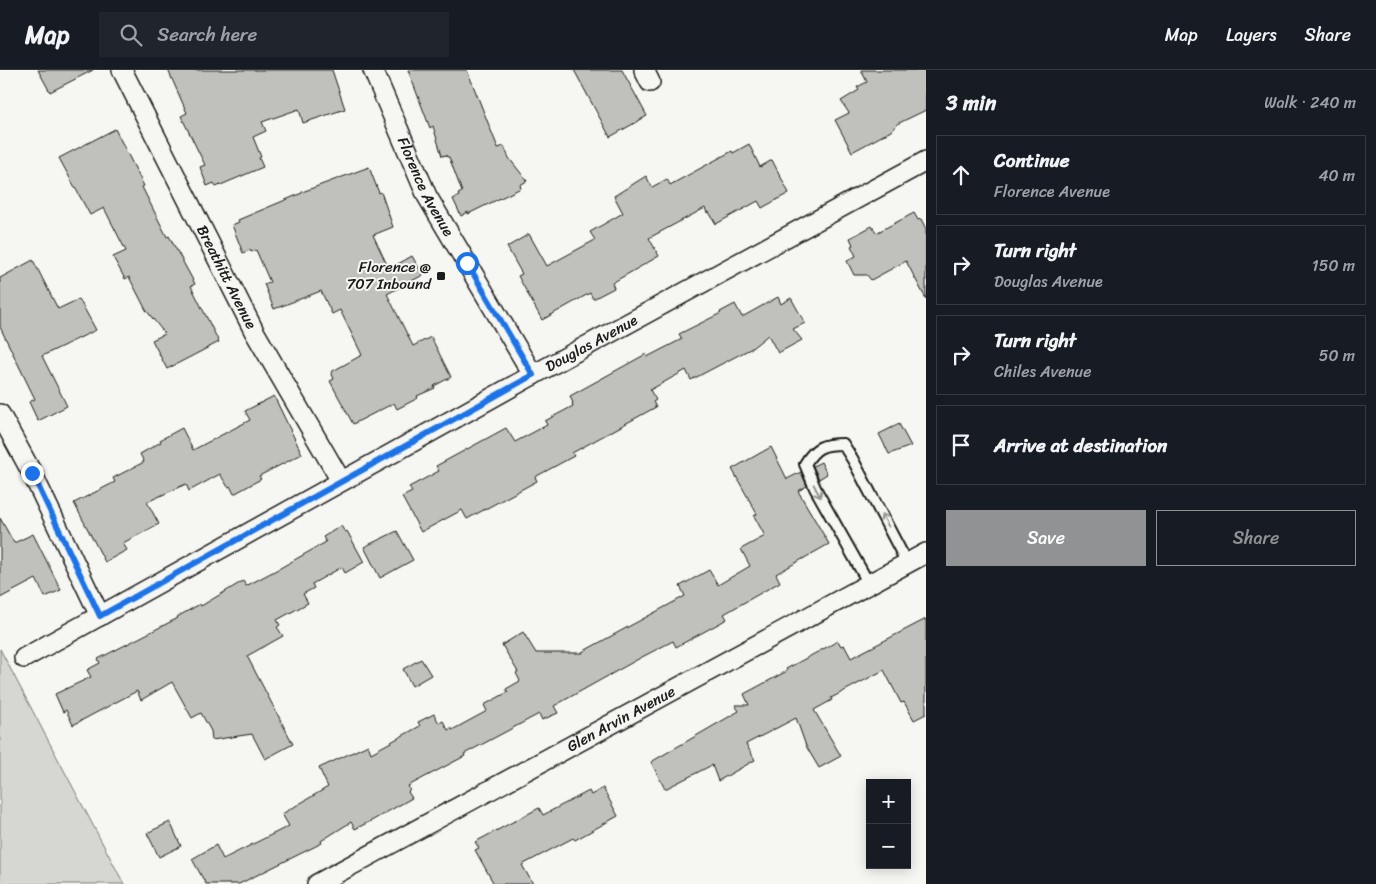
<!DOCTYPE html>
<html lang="en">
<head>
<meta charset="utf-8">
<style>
	body { margin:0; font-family:Sriracha,sans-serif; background:#20242c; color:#f1f3f6 }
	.controls { position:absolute; right:15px; bottom:15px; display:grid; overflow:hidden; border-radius:0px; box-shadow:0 2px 12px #0003 }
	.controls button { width:45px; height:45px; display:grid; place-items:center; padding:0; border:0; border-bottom:1px solid #363941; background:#171b24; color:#f1f3f6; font:25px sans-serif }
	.stop { position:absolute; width:15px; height:15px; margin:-11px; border:4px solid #1a73e8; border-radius:50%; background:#fff }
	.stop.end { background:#1a73e8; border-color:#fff; box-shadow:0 1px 5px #0008 }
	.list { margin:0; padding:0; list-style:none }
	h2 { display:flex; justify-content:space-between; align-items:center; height:65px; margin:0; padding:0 20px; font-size:21px }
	h2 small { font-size:16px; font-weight:400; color:#9ea1a6 }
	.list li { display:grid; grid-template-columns:32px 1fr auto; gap:15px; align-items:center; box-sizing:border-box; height:80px; margin:0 10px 10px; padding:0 10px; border:1px solid #363941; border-radius:0px }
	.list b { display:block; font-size:19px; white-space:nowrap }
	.list p { margin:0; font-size:16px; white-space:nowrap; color:#9ea1a6 }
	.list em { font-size:16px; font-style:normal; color:#9ea1a6 }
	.actions { display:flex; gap:10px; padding:15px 20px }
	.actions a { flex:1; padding:11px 0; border:1px solid #919294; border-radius:0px; text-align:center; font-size:18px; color:#919294 }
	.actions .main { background:#919294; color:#fff }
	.icon { flex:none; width:28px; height:28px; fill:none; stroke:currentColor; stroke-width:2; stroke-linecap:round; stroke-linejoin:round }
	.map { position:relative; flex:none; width:926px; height:814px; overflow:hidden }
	header { display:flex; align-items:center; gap:30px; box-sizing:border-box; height:70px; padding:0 25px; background:#171b24; border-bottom:1px solid #363941 }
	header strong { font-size:24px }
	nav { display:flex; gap:28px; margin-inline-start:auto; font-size:18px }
	.search { width:350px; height:45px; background:#20242c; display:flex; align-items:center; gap:12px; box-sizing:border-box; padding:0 18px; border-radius:0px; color:#9ea1a6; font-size:19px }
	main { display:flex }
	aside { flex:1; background:#171b24 }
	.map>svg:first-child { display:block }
	.green { fill:#d6d6d2; stroke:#797977 }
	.building { fill:#c0c0bd; stroke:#1c1c1c }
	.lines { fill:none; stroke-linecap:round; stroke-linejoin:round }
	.lane-casing { stroke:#1c1c1c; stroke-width:14 }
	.street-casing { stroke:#1c1c1c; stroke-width:22 }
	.lane { stroke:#f6f6f2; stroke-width:10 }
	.street { stroke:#f6f6f2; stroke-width:19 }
	.oneway { stroke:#949492 }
	.route { stroke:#1a73e8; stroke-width:6 }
	.poi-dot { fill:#1c1c1c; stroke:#f6f6f2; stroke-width:2 }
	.labels { text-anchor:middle; stroke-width:4; stroke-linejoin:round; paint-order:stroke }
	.street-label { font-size:15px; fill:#1c1c1c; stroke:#f6f6f2 }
	.poi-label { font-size:15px; fill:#1c1c1c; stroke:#f6f6f2; text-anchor:end }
</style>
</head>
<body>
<header>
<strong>Map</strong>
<div class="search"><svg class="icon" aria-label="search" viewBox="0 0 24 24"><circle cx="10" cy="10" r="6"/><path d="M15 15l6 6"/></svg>Search here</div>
<nav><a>Map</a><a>Layers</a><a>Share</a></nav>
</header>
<main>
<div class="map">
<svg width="926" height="814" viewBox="0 0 926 814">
	<rect width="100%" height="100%" fill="#f6f6f2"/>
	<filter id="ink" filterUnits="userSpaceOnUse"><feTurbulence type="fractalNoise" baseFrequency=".02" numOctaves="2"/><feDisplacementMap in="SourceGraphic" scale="10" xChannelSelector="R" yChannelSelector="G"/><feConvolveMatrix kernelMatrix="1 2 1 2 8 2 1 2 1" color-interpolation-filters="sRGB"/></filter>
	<g filter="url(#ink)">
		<!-- green -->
		<path class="green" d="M0 579 124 814H0Z"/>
		<!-- building -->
		<path class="building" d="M38 0H93L50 22Z
			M168 0H332L345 39 303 53 299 39 262 52 266 61 253 67 261 87 259 88 263 97 216 117 214 113 207 116 200 97 205 95 181 46 187 43Z
			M408 0H467L498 78 504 76 509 88 527 111 520 115 521 118 468 144V142L461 146 453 129 459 126 458 124 462 122 449 87H447L446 85 442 86 433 56 430 58Z
			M574 0H622L647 46 610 67Z
			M861 0H926V40L897 54 891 61 852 82 835 50 849 43 841 31 859 20 857 17 867 12Z
			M115 59 144 116 142 117 167 167 169 166 195 214 191 216 219 272 167 299 152 270 165 264 146 240 129 207 125 209 113 187 126 181 104 138 90 145 59 88Z
			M749 74 760 97 772 90 789 123 762 138 758 131 716 154 709 142 707 143 705 138 649 168 659 186 612 213 614 218 593 229 590 223 542 250 518 206 522 204 507 177 529 164 547 196 595 170 590 162 623 143 614 126 646 106 652 117 667 109 670 115 732 81 733 83Z
			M369 97 379 123 381 122 393 157 373 165 389 199 412 186 423 205 387 224 413 276 431 267 451 307 434 316 435 318 417 326 418 328 397 339 394 333 353 354 330 311 334 309 331 302 362 285 340 240 332 244 321 221 274 239 264 214 270 212 256 180 251 182 250 180 243 183 232 155 239 152 238 150 302 123V122Z
			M914 143 918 150 921 149 926 159V229L906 191 871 210 867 205H854L847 191 856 186 851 176 853 175 850 168 872 156 876 163Z
			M33 190 58 239 79 229 96 260 42 286 67 336 38 351 29 332 35 329 0 257V208Z
			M778 227 781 234 791 228 805 253 793 259 802 270 778 283 768 265 752 278 691 310 686 300 650 320 656 330 653 332 656 337 572 383 574 386 535 407 537 411 467 449 462 440 421 462 402 427 412 422 409 417 439 401 436 396 506 358 515 372 547 355 545 351 573 336 572 333H573L570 326 646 284 647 287 682 269 679 264 721 243 720 242 735 234 742 247Z
			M274 326 302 384 259 406 261 409 234 424 230 416 228 417 220 404 189 421 186 414 147 432 159 454 123 473 127 480 105 492 74 433 115 412 113 408 144 392 140 384 161 372 160 370 182 358 193 380 250 350 245 341Z
			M899 354 911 376 889 384 879 364Z
			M771 377 787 409 801 402 807 416 798 421 829 474 776 504 780 512 724 544 727 549 720 553 676 577 673 571 642 587 554 636 558 643 542 650 539 644 464 684 465 686 408 716 410 720 408 722 412 728 373 750 355 759 351 752 321 771 322 773 239 814H206L192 789 216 775 223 789 289 756 282 744 328 717 319 698 368 675 371 683 420 656 418 652 434 644 439 653 443 651 448 660 451 658 452 660 487 641 484 635 508 622 506 619 520 611 516 603 518 602 502 575 523 562 536 583H583L582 582 685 526 680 516 709 500 718 515 750 496 741 479 765 466 754 446 757 444 732 399Z
			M821 392 827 404 819 409 813 396Z
			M0 448 14 473 33 464 61 520 45 527 36 509 0 528Z
			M341 456 345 462 347 461 364 492 345 503 342 497 312 514 314 518 303 524 308 533 277 550 280 555 277 557 283 566 247 586 293 674 265 689 252 664 212 670 211 661 201 643 192 648 172 612 141 630 137 621 73 655 66 640 63 642 55 624 91 607 87 600 100 593 98 589 178 548 177 547 200 534 201 536 243 511 246 516 282 497 326 472 323 467Z
			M397 461 413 490 380 508 364 477Z
			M926 549V644L914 650 904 632 901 633 884 600 831 628 832 630 814 640 841 686 819 698 806 676 796 648 746 674 755 690 718 711 712 695 665 719 651 692 739 641 735 635H749L744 624 787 601 786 599 838 571 841 576 844 575 851 588Z
			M421 589 431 605 412 616 403 599Z
			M603 718 618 746 575 770 573 768 522 795 533 814H494L475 780 479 778 475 772 539 738 543 745 589 721 591 725Z
			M170 752 181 776 159 787 147 763Z"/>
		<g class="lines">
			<defs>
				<path id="lane" d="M869 514 815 418 805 394C815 377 823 374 843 374L853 390 907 493"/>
				<g id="street">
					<path id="s1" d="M122 0 254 261 341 411"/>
					<path id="s2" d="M373 0 427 126 533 305"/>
					<path d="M644 0 650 12"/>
					<path d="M0 344 32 403 100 546"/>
					<path id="s3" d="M24 588 533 305 926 91"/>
					<path id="s4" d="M317 814 926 483"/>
				</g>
			</defs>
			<!-- lane casing -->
			<use href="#lane" class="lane-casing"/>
			<!-- street casing -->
			<use href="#street" class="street-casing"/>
			<!-- lane -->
			<use href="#lane" class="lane"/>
			<!-- street -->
			<use href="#street" class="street"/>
		</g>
		<!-- one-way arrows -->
		<defs><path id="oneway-shaft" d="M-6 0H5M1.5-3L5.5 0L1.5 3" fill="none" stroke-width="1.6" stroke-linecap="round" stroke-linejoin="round" transform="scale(1.25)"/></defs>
		<g class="oneway">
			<use href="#oneway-shaft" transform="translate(817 421) rotate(63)"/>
			<use href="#oneway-shaft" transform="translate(885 450) rotate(-118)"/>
		</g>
	</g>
	<g class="lines" filter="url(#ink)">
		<!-- route -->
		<path class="route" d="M32 403 100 546 533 305 467 193"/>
	</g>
	<!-- markers -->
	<rect class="poi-dot" x="436" y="201" width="10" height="10" rx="2.5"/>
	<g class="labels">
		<!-- street labels -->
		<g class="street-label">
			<text dy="5" stroke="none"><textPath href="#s2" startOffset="128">Florence Avenue</textPath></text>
			<text dy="5" stroke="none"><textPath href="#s1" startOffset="232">Breathitt Avenue</textPath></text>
			<text dy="5" stroke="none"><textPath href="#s3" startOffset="649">Douglas Avenue</textPath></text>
			<text dy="5" stroke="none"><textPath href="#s4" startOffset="346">Glen Arvin Avenue</textPath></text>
		</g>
		<!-- poi labels -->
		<g class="poi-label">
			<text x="431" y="202">Florence @<tspan x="431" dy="17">707 Inbound</tspan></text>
		</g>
	</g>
</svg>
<div class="controls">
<button>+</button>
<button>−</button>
</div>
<div class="stop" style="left:467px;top:193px"></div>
<div class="stop end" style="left:32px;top:403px"></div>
</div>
<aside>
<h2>3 min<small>Walk · 240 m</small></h2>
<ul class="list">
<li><svg class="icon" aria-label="ahead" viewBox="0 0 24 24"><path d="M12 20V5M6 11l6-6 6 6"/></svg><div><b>Continue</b><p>Florence Avenue</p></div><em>40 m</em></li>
<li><svg class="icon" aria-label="right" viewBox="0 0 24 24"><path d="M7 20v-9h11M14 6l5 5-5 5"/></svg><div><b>Turn right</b><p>Douglas Avenue</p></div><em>150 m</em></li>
<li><svg class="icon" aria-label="right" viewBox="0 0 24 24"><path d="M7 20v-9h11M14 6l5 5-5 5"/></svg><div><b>Turn right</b><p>Chiles Avenue</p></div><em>50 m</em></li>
<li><svg class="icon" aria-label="arrive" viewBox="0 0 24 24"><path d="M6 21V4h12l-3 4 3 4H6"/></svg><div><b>Arrive at destination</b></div></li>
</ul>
<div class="actions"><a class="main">Save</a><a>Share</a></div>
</aside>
</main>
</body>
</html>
